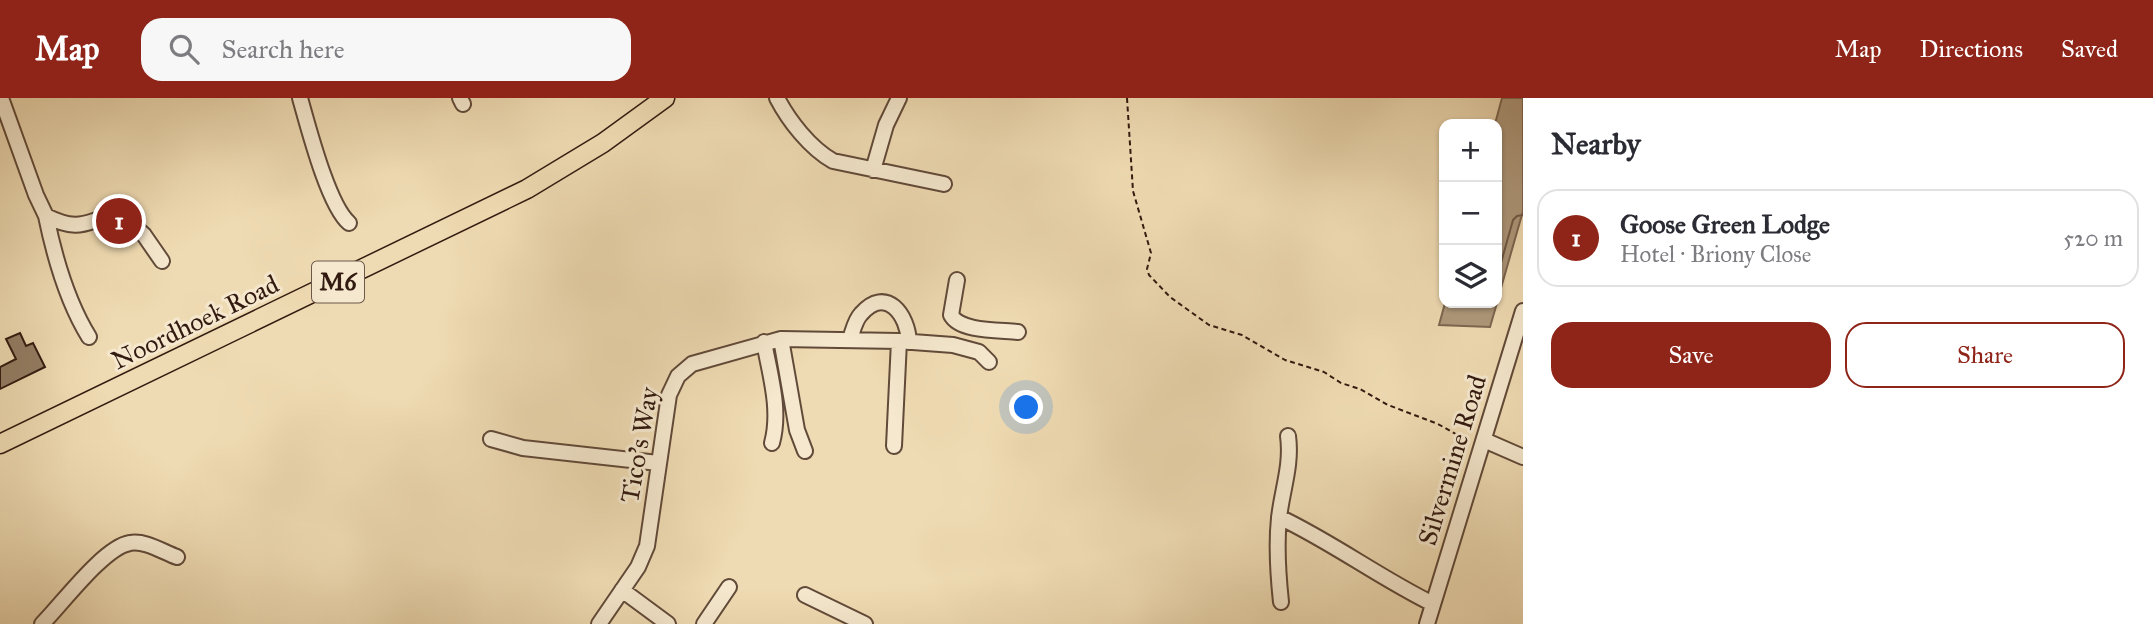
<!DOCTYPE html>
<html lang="en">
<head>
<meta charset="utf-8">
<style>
	body { margin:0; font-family:"IM FELL Great Primer",serif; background:#f7f7f7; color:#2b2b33 }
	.controls { position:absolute; right:21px; top:21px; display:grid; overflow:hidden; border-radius:14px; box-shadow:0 2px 5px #0004 }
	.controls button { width:63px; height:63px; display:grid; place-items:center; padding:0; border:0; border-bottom:2px solid #e1e1e2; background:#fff; color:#2b2b33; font:35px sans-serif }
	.you { position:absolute; left:1027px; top:310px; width:24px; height:24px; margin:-18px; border:5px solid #fff; border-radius:50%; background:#1a73e8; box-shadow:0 0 0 10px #1a73e833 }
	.badge { display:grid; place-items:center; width:46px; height:46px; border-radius:50%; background:#8f2418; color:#fff; font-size:23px; font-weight:700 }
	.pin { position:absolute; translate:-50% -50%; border:4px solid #fff; box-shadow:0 2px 7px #0006 }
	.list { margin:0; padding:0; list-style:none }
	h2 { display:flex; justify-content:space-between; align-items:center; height:91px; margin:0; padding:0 28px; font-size:30px }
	h2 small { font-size:23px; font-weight:400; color:#7c7c81 }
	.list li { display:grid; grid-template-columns:46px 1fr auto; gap:21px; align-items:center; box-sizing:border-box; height:98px; margin:0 14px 14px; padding:0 14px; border:2px solid #e1e1e2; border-radius:21px }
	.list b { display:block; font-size:26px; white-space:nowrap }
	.list p { margin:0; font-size:23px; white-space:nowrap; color:#7c7c81 }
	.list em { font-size:23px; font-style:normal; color:#7c7c81 }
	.actions { display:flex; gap:14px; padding:21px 28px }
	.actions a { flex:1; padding:16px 0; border:2px solid #8f2418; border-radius:21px; text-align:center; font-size:24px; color:#8f2418 }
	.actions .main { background:#8f2418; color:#fff }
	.icon { flex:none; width:38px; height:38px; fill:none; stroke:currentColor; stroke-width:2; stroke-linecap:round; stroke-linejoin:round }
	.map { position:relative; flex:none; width:1523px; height:526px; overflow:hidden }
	header { display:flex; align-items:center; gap:42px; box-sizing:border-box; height:98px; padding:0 35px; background:#8f2418; color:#fff }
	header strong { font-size:33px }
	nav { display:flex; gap:38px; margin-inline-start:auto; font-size:24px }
	.search { width:490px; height:63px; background:#f7f7f7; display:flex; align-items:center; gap:18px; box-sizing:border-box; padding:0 24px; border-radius:21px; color:#7c7c81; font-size:26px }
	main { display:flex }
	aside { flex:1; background:#fff }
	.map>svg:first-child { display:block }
	.water { fill:#af997c; stroke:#7d6651; stroke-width:2 }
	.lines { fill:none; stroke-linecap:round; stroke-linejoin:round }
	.shore { stroke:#705a46; stroke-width:2 }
	.building { fill:#947e65; stroke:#321a10; stroke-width:2 }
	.minor-casing { stroke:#614a39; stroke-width:18 }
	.major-casing { stroke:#321a10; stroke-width:21 }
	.path { stroke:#321a10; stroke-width:2; stroke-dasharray:5 3.5; stroke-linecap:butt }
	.minor { stroke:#f5e8ce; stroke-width:14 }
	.major { stroke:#efdbb3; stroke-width:18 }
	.labels { text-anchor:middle; stroke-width:6; stroke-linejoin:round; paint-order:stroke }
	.shield { fill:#f5e8ce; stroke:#6c5849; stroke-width:2 }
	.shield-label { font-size:24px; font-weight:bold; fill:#321a10 }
	.street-label { font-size:26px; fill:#321a10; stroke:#f5e8ce }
</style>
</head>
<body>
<header>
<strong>Map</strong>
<div class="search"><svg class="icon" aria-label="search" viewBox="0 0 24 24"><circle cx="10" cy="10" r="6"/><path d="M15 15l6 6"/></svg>Search here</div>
<nav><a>Map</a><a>Directions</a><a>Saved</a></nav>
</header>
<main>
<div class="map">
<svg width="1523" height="526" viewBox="0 0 1523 526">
	<rect width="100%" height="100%" fill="#efdbb3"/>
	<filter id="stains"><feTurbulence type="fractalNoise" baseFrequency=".00286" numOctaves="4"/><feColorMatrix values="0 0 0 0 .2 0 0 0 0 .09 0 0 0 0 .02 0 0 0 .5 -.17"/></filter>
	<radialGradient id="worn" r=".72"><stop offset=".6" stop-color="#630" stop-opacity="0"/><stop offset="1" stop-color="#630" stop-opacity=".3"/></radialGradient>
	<!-- water -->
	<path class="water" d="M1502 0H1523V113L1497 204V26H1495Z
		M1445 205H1497L1490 229 1439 227Z"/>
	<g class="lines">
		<!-- shore -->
		<path class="shore" d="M1497 179 1513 122 1517 118 1523 117"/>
	</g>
	<!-- building -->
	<path class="building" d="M20 235 26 248 33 245 45 269 0 291V269L16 261 6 241Z"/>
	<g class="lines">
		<defs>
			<path id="minor" d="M1 0 36 97 46 118C88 139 90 115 124 119L144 137 162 163
				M300 0C308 28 328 107 349 125
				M460 0 463 6
				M777 0C789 23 810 50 833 63L944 86
				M873 72 886 27 899 0
				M46 118C54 157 68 205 89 239
				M957 182 951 217C960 234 1000 232 1018 234
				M781 241 797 332 805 353
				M850 241C853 233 855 222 861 216 886 187 908 217 909 244
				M764 244C770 277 781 312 772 345
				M491 341 523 350 658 365
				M1484 342 1523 359
				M894 348 899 243
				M1279 419C1332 444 1380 480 1433 506
				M622 492 668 526
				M805 497 865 526
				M1281 504C1278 476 1276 448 1279 420 1282 392 1292 367 1288 338
				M42 526C62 506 104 449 130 445 145 442 163 454 177 459
				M599 526 638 469 647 448 669 297 678 278 692 266 781 241 899 243 953 247 979 254 989 264
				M704 526 729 489
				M1427 526 1523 213"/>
			<path id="major" d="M0 346 527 91 603 45 665 0"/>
		</defs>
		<!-- minor casing -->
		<use href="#minor" class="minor-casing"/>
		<!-- major casing -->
		<use href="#major" class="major-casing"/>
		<!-- path -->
		<path class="path" d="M1127 0 1133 93 1151 155 1147 171 1149 177 1170 199 1209 227 1242 237 1285 262 1324 274 1341 285 1360 291 1388 307 1438 326 1468 343"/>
		<!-- minor -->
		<use href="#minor" class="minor"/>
		<!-- major -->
		<use href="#major" class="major"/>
	</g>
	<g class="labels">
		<!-- shield labels -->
		<rect class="shield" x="312" y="163.5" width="52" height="41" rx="5"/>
		<g class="shield-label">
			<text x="338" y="192">M6</text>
		</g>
		<!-- street labels -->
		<g class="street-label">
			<text transform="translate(195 224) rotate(-26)" y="9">Noordhoek Road</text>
			<text transform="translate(639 347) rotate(-80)" y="9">Tico's Way</text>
			<text transform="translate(1452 362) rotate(-73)" y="9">Silvermine Road</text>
		</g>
	</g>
	<rect width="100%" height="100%" filter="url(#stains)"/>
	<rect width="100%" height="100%" fill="url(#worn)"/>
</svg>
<div class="controls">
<button>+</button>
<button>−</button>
<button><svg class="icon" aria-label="layers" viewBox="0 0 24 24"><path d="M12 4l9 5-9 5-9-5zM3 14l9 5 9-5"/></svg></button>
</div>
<div class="you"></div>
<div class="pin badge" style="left:119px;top:123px">1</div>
</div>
<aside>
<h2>Nearby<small></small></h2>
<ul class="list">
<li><span class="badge">1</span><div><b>Goose Green Lodge</b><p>Hotel · Briony Close</p></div><em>520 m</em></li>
</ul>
<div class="actions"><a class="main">Save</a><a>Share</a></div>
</aside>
</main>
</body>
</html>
